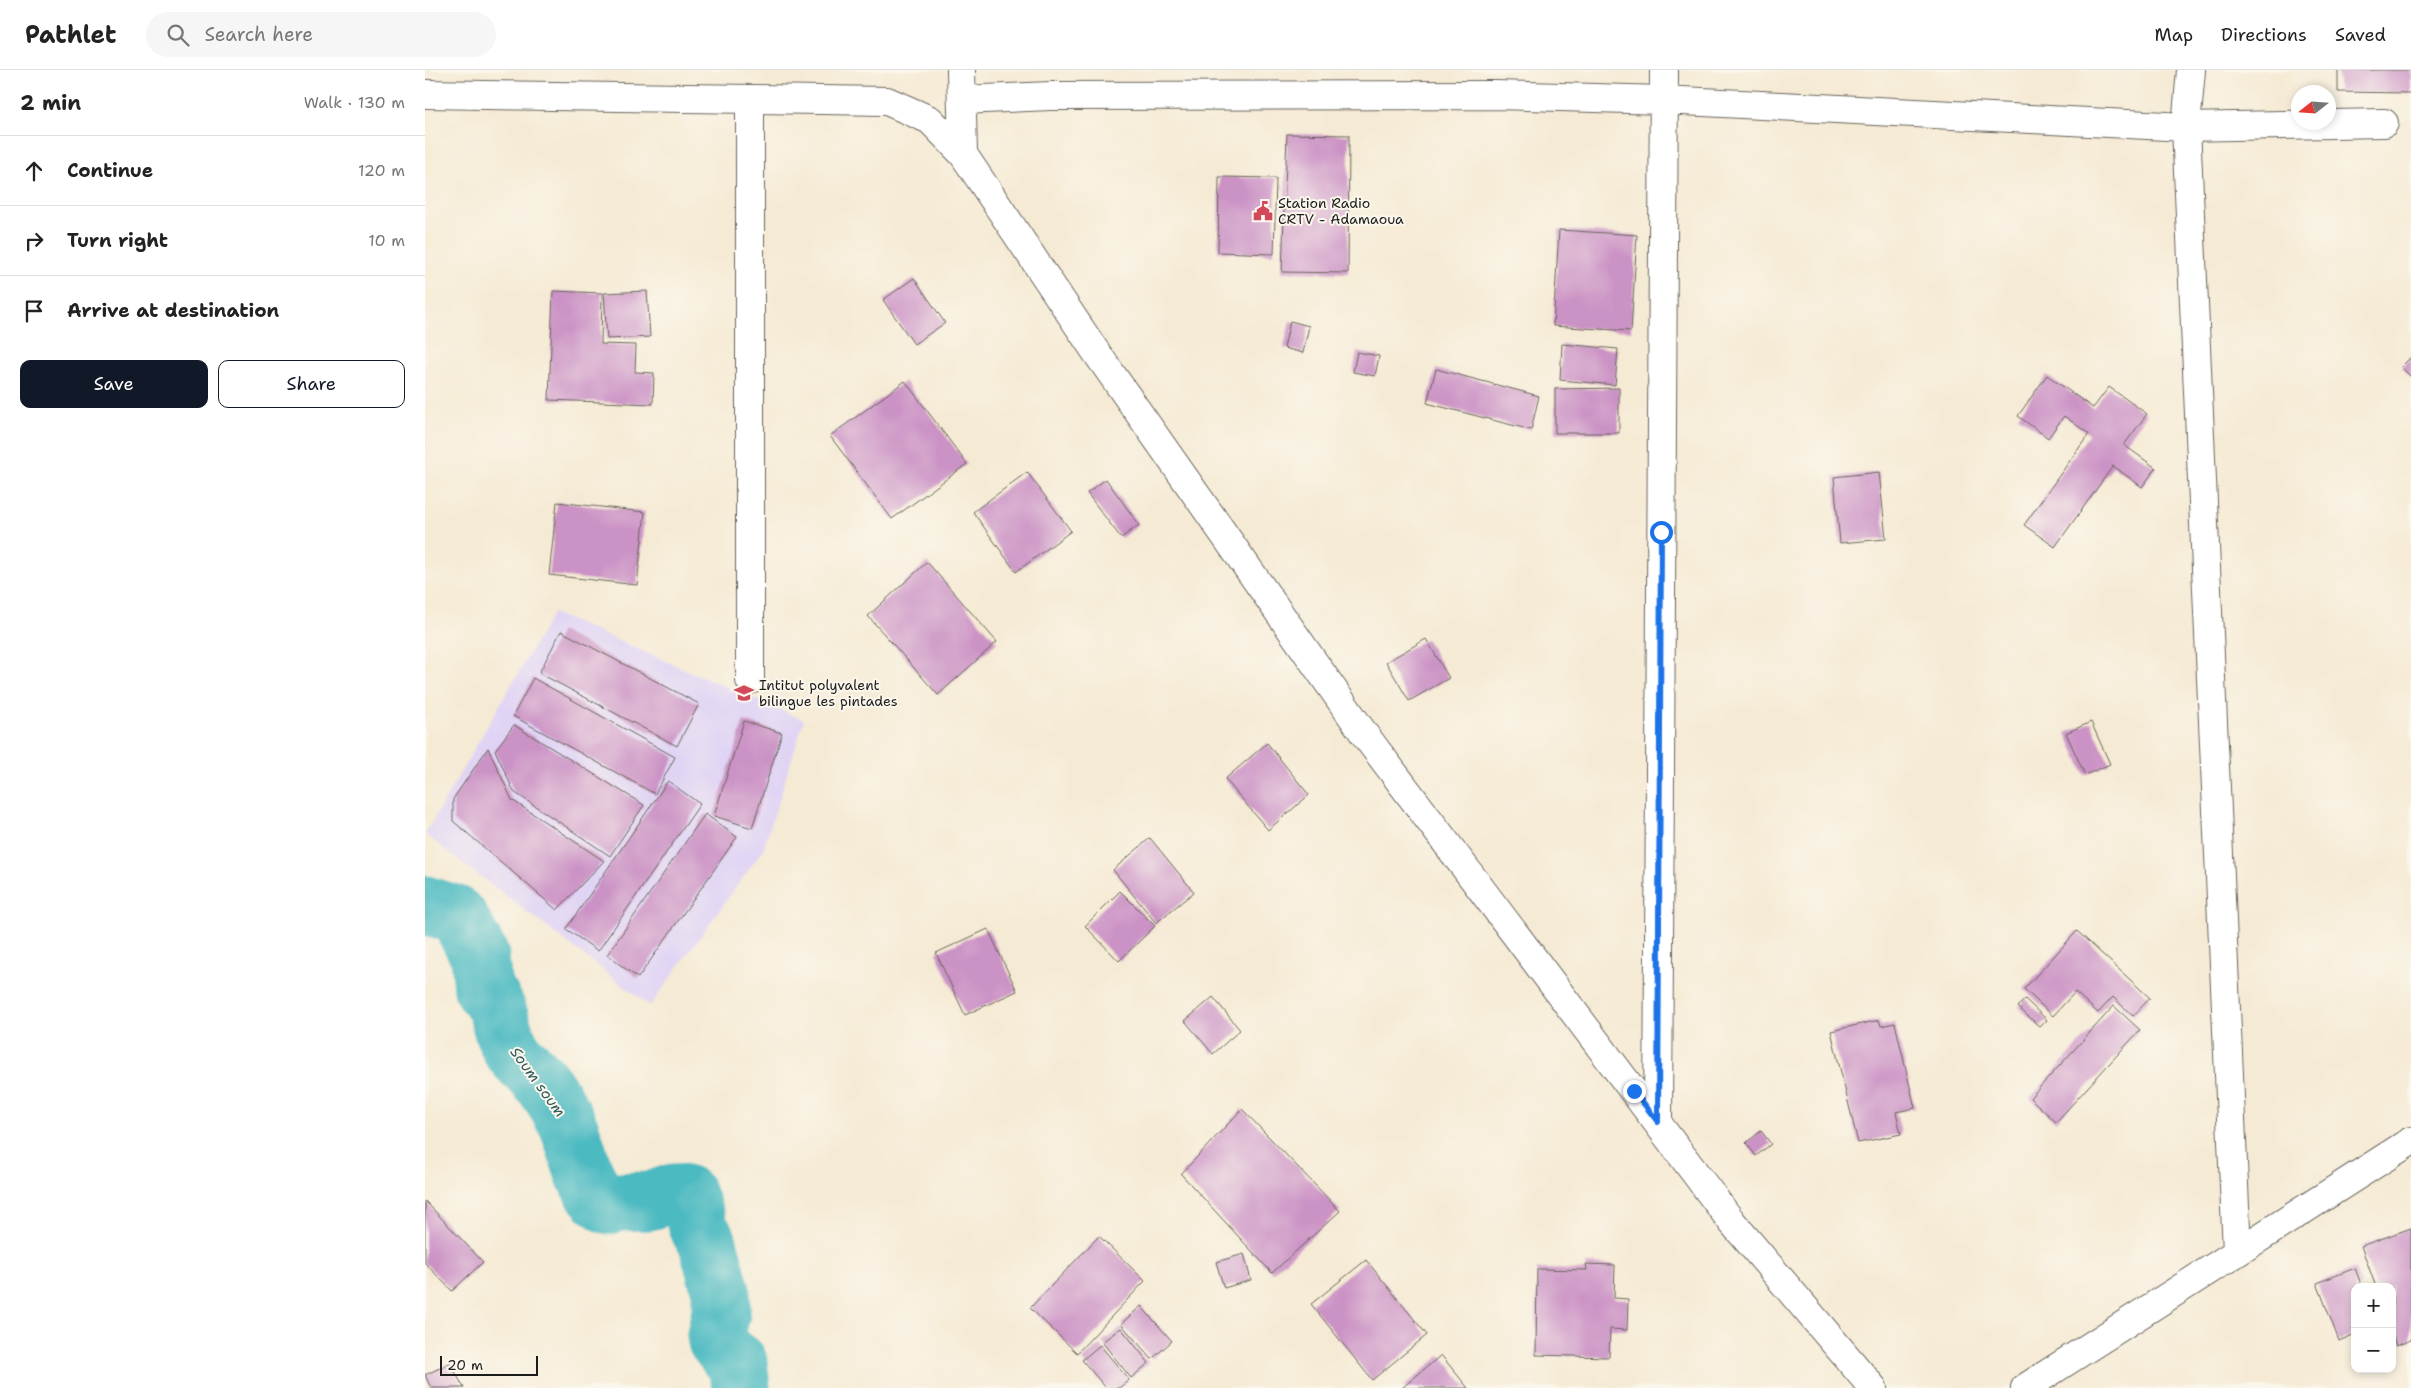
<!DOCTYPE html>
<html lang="en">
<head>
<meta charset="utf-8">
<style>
	body { margin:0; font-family:"Shantell Sans",sans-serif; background:#f6f6f6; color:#222 }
	.controls { position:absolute; right:15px; bottom:15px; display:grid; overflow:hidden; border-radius:10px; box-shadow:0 2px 8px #0003 }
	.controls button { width:45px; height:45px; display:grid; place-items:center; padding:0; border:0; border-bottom:1px solid #e0e0e0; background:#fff; color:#222; font:25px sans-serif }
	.compass { position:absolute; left:1866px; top:15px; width:45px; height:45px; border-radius:50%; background:#fff; box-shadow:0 2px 8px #0003; rotate:253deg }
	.scale { position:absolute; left:15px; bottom:12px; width:98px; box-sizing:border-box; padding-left:5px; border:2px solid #1c1c1c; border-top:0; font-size:14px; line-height:18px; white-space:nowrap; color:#1c1c1c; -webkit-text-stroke:4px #fbf7ec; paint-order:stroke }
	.stop { position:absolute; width:15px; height:15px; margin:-11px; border:4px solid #1a73e8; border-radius:50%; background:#fff }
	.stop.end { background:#1a73e8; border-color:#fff; box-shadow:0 1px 5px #0008 }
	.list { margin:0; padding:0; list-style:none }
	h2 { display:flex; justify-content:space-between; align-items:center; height:65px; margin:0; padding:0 20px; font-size:21px }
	h2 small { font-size:16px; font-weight:400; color:#767676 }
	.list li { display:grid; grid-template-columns:32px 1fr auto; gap:15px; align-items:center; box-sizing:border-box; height:70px; padding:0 20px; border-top:1px solid #e0e0e0 }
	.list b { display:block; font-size:19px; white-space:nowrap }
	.list em { font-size:16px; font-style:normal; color:#767676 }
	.actions { display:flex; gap:10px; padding:15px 20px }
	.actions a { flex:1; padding:11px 0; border:1px solid #111827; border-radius:10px; text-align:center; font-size:18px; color:#111827 }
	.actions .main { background:#111827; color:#fff }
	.icon { flex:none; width:28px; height:28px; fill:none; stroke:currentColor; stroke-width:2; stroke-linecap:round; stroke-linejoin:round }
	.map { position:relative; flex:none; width:1986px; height:1318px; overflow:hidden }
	header { display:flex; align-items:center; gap:30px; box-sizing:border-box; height:70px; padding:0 25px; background:#fff; border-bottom:1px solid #e0e0e0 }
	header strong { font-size:24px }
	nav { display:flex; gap:28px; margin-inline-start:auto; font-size:18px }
	.search { width:350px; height:45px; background:#f6f6f6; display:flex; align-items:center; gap:12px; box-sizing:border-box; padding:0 18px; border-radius:28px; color:#767676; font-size:19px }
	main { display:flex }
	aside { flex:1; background:#fff }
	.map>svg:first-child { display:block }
	.built { fill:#e0d4f4 }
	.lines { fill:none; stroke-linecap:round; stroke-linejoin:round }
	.river { stroke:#4bbac1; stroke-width:59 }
	.building { fill:#cb92c5 }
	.street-casing { stroke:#68645c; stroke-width:30 }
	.secondary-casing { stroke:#68645c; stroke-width:30 }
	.primary-casing { stroke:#68645c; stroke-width:30 }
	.street { stroke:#fff; stroke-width:28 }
	.secondary { stroke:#fff; stroke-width:28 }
	.primary { stroke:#fff; stroke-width:28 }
	.route { stroke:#1a73e8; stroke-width:6 }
	.labels { text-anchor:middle; stroke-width:4; stroke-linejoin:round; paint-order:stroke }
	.poi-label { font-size:14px; fill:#1c1c1c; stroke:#fbf7ec; text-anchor:start }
	.water-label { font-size:15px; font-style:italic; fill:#2f5b5e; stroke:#fbf7ec }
</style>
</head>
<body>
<header>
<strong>Pathlet</strong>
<div class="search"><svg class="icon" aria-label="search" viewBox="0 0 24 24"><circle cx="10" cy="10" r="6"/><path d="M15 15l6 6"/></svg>Search here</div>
<nav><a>Map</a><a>Directions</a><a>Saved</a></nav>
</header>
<main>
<aside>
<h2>2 min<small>Walk · 130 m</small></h2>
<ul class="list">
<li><svg class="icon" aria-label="ahead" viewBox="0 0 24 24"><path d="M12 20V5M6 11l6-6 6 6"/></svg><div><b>Continue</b></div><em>120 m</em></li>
<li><svg class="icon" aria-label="right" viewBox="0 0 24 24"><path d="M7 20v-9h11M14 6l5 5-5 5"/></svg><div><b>Turn right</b></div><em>10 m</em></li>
<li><svg class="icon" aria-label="arrive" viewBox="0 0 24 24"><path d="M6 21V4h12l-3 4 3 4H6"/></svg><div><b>Arrive at destination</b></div></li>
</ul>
<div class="actions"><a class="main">Save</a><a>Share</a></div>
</aside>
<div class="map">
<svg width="1986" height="1318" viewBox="0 0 1986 1318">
	<rect width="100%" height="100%" fill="#fbf7ec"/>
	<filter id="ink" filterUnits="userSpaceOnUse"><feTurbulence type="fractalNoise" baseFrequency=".02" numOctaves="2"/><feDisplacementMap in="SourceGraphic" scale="10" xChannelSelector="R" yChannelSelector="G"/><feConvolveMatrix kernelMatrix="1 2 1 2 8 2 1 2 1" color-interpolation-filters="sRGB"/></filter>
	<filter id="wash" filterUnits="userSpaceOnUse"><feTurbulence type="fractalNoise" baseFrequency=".0096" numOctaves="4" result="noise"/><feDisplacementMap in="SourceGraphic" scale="20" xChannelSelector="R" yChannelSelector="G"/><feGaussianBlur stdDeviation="1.12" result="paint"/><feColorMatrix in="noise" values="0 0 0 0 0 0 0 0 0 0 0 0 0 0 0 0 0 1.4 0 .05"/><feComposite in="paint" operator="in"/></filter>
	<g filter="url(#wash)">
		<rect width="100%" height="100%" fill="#f5ead4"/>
		<!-- built -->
		<path class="built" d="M128 543 379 650 338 780 225 936 0 764Z"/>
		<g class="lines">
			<!-- river -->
			<path class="river" d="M0 835 29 844 34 848 55 886 58 919C79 940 73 960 87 980 94 991 105 999 113 1008 123 1020 133 1036 140 1049 155 1076 155 1119 184 1135 198 1130 209 1132 224 1131 237 1129 249 1118 262 1125L275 1161 282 1170 296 1221V1242L291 1265 292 1271 302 1284 313 1292 316 1318"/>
		</g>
		<g id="blocks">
			<!-- building -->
			<path class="building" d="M1913 0H1986V23L1913 22Z
				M862 64 924 65 923 203 857 202Z
				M794 107 851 108 849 184 793 182Z
				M1134 160 1212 165 1206 261 1128 256Z
				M489 208 520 253 489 274 458 230Z
				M128 221 177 223 176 274 211 275 210 302 229 303 228 334 124 330Z
				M222 221 225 267 182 269 179 223Z
				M865 251 884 256 878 283 859 278Z
				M1137 274 1193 279 1190 315 1135 310Z
				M932 282 954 286 950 306 928 302Z
				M1986 287V307L1976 297Z
				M1011 299 1114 326 1106 360 1002 333Z
				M1622 305 1668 338 1684 317 1722 344 1699 375 1731 398 1717 417 1688 396 1630 477 1599 455 1664 364 1639 346 1623 368 1593 346Z
				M480 311 542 394 467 449 405 366Z
				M1194 318V363H1130V319Z
				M602 402 646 461 591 502 548 442Z
				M1454 402 1461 469 1415 473 1409 407Z
				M681 409 714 455 696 468 662 423Z
				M132 432 220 442 212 515 124 505Z
				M502 492 572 572 513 625 443 546Z
				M136 561 274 634 252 676 114 603Z
				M1001 569 1024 608 984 631 961 592Z
				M108 608 250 687 230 724 88 646Z
				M319 651 357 663 327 758 289 746Z
				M1666 652 1685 694 1660 705 1641 663Z
				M89 655 219 735 185 786 89 722 70 680Z
				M842 673 884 725 843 760 800 709Z
				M63 678 87 730 179 791 132 840 28 751V729Z
				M243 711 275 734 173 881 141 859Z
				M280 744 312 767 213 908 182 885Z
				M725 768 769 822 731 853 688 800Z
				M695 821 730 856 694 891 660 856Z
				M563 859 592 921 540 945 511 883Z
				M1652 861 1725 928 1708 946 1688 927 1673 943 1650 922 1628 946 1599 919Z
				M788 927 815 960 788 984 760 951Z
				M1600 929 1622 950 1615 957 1593 937Z
				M1689 936 1715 960 1631 1052 1605 1028Z
				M1454 950 1456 956 1470 953 1490 1038 1471 1042 1476 1064 1433 1073 1406 961Z
				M817 1039 915 1141 847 1203 756 1104Z
				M1336 1061 1346 1074 1331 1086 1321 1073Z
				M0 1131 58 1192 27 1221 0 1193Z
				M1986 1158V1270L1971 1276 1967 1264V1217H1951L1936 1176Z
				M674 1166 720 1211 652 1283 605 1238Z
				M819 1184 826 1210 799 1218 791 1192Z
				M941 1190 1002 1265 947 1310 886 1234Z
				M1161 1194 1190 1195 1189 1228 1203 1229 1202 1260 1185 1259 1184 1287 1111 1285 1112 1199 1162 1200Z
				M1930 1198 1937 1217H1930V1264L1914 1271 1892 1213Z
				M716 1236 747 1271 727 1289 696 1254Z
				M696 1258 724 1293 706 1308 677 1272Z
				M675 1275 704 1310 694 1318H681L657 1290Z
				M1016 1285 1043 1318H977Z
				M25 1293 39 1318H6L0 1305Z"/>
		</g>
	</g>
	<g filter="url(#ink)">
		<use href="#blocks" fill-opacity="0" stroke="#68645c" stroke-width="1"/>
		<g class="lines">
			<defs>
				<path id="street" d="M536 0 538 84
					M1766 0 1761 57 1812 1181
					M325 30V610
					M537 30 626 26 1070 25 1238 30 1761 57 1959 53
					M1233 1052 1239 0"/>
				<path id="secondary" d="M1600 1318 1986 1071"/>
				<path id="primary" d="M0 24 462 31 505 50 538 84 671 282 940 665 1307 1152 1448 1318"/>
			</defs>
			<!-- street casing -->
			<use href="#street" class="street-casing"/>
			<!-- secondary casing -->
			<use href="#secondary" class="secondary-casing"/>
			<!-- primary casing -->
			<use href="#primary" class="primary-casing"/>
			<!-- street -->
			<use href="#street" class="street"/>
			<!-- secondary -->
			<use href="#secondary" class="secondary"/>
			<!-- primary -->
			<use href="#primary" class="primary"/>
		</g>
	</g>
	<g class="lines" filter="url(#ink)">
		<!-- route -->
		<path class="route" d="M1209 1021 1233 1052 1236 462"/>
	</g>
	<!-- icons -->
	<defs>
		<symbol id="civic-bare" viewBox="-9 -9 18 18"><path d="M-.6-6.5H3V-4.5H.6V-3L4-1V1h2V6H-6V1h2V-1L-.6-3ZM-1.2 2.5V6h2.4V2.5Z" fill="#d1495b" stroke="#fbf7ec" stroke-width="2.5" paint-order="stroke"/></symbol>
		<symbol id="school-bare" viewBox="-9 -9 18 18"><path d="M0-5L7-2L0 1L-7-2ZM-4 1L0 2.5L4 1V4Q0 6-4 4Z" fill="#d1495b" stroke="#fbf7ec" stroke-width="2.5" paint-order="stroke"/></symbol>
	</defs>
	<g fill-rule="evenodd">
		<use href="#civic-bare" x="824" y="127" width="28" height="28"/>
		<use href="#school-bare" x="305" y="609" width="28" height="28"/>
	</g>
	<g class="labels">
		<!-- poi labels -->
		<g class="poi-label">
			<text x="853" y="138">Station Radio<tspan x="853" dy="16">CRTV - Adamaoua</tspan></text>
			<text x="334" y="620">Intitut polyvalent<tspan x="334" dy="16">bilingue les pintades</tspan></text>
		</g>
		<!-- water labels -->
		<g class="water-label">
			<text transform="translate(113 1012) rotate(54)" y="5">Soum soum</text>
		</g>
	</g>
</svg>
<div class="controls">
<button>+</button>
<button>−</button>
</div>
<svg class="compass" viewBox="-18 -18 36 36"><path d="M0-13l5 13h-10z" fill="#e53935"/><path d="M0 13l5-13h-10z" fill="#767676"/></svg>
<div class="scale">20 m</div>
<div class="stop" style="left:1236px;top:462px"></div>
<div class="stop end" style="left:1209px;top:1021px"></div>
</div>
</main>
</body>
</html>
